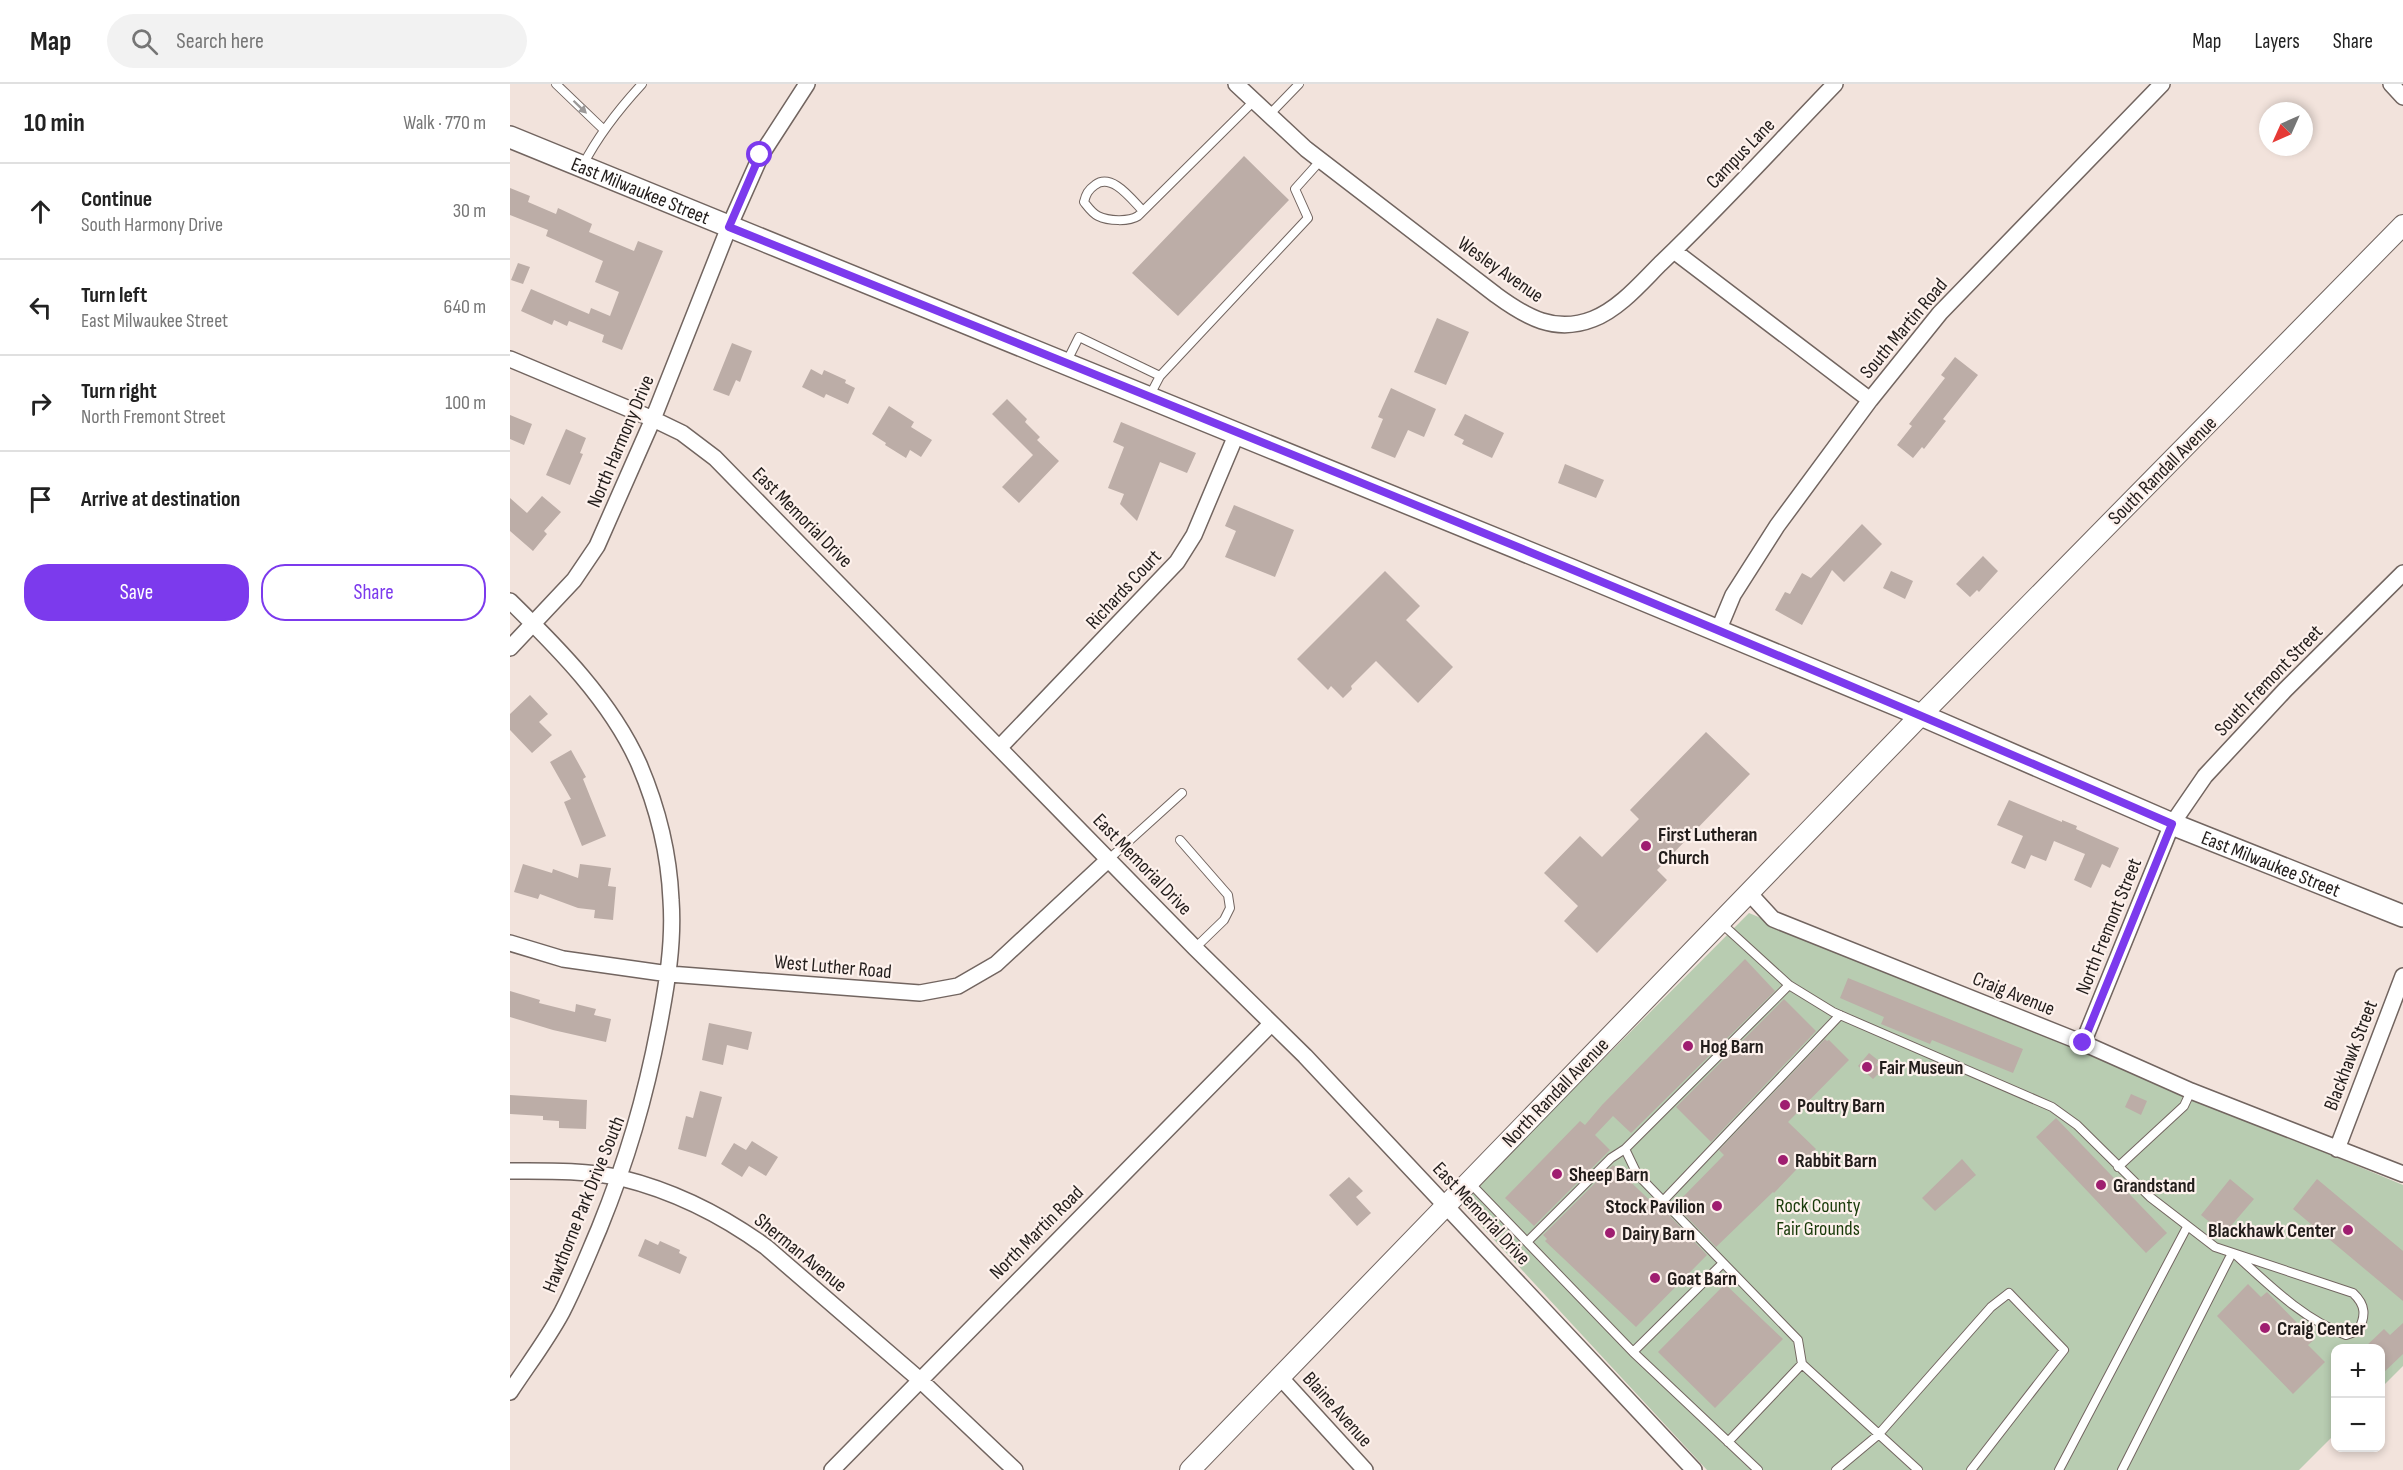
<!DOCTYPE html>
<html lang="en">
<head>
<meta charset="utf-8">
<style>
	body { margin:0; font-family:"Sofia Sans Condensed",sans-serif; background:#f2f2f2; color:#222 }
	.controls { position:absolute; right:18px; bottom:18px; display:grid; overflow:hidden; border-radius:12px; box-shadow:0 3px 9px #0003 }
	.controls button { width:54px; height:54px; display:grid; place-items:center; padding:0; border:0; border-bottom:2px solid #e0e0e0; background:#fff; color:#222; font:30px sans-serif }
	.compass { position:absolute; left:1749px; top:18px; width:54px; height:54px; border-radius:50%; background:#fff; box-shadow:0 3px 9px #0003; rotate:225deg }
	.stop { position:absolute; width:18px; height:18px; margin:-14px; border:4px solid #7c3aed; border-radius:50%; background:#fff }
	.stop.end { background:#7c3aed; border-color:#fff; box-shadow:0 2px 6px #0008 }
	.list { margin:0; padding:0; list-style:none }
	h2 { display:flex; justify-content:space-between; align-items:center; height:78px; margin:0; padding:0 24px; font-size:26px }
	h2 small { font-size:20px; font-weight:400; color:#767676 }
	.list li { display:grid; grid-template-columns:39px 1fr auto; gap:18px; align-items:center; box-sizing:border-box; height:96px; padding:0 24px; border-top:2px solid #e0e0e0 }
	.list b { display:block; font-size:22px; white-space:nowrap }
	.list p { margin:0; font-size:20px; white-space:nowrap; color:#767676 }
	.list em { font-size:20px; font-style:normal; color:#767676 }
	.actions { display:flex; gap:12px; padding:18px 24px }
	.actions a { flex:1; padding:14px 0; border:2px solid #7c3aed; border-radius:24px; text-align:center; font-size:21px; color:#7c3aed }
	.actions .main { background:#7c3aed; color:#fff }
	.icon { flex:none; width:33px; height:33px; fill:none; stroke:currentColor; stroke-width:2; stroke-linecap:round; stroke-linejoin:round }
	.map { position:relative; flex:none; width:1893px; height:1386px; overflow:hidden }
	header { display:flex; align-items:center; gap:36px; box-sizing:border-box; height:84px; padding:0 30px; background:#fff; border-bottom:2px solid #e0e0e0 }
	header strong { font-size:28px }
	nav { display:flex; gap:33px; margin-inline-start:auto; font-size:21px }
	.search { width:420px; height:54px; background:#f2f2f2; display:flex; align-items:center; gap:15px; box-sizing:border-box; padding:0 21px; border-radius:33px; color:#767676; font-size:22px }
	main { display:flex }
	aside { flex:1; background:#fff }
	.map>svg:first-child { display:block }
	.green { fill:#b8ccb1 }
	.building { fill:#bcada7 }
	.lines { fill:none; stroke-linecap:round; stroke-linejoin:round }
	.service-casing { stroke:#726560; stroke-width:10 }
	.minor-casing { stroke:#726560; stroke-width:18 }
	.tertiary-casing { stroke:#726560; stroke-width:22 }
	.secondary-casing { stroke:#726560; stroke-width:24 }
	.service { stroke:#fff; stroke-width:8 }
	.minor { stroke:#fff; stroke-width:15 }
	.tertiary { stroke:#fff; stroke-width:20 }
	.secondary { stroke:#fff; stroke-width:21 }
	.oneway { fill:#9c9998 }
	.route { stroke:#7c3aed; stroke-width:8 }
	.poi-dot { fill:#9f1e70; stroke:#fdf1ec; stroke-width:2 }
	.labels { text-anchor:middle; stroke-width:4.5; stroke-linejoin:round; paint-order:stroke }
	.street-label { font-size:20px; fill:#221d1b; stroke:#fdf1ec }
	.poi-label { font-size:20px; font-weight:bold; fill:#221d1b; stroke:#fdf1ec; text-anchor:start }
	.park-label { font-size:20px; fill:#193a09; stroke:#fdf1ec }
</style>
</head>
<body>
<header>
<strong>Map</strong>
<div class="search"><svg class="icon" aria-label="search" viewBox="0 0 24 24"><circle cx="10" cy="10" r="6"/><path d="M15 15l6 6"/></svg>Search here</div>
<nav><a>Map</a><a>Layers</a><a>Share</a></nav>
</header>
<main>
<aside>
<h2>10 min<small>Walk · 770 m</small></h2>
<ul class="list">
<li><svg class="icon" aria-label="ahead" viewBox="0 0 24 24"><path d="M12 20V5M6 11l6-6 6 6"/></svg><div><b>Continue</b><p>South Harmony Drive</p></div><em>30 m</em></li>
<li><svg class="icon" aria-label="left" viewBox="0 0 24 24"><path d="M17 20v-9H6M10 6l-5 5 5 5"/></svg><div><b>Turn left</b><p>East Milwaukee Street</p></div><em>640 m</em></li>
<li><svg class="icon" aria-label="right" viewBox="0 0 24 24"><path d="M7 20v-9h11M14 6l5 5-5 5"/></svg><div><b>Turn right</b><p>North Fremont Street</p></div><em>100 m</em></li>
<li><svg class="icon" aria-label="arrive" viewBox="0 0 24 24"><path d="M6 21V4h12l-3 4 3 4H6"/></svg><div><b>Arrive at destination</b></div></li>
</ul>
<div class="actions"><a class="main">Save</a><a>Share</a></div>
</aside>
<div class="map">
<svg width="1893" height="1386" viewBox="0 0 1893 1386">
	<rect width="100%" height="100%" fill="#f2e3dc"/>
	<!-- green -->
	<path class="green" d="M1239 829 1893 1101V1282L1871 1304 1870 1264H1826L1825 1350 1789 1386H1197L950 1119Z"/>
	<!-- building -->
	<path class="building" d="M734 72 779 116 668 232 622 189Z
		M0 104 20 112 18 118 46 130 48 124 82 140 79 148 124 167 128 157 153 167 112 266 92 258 94 251 59 237 57 242 44 236 42 241 11 227 21 205 79 230 81 224 100 232 109 208 85 198 93 177 36 152 38 146 0 131Z
		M8 179 20 183 13 200 1 196Z
		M927 234 959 248 936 301 904 288Z
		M222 259 242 267 230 298 226 296 219 312 203 306Z
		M1445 273 1468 291 1433 335 1436 337 1414 365 1412 363 1403 374 1387 361 1402 342 1399 340 1435 294 1431 291Z
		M301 285 312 291 314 286 336 296 335 299 345 304 338 320 316 310 314 314 292 303Z
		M881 304 926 325 914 353 898 346 885 374 861 364 873 335 868 333Z
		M497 315 517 335 515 338 530 353 527 356 549 377 509 419 492 403 523 371 482 330Z
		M379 322 404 338 401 343 422 356 411 373 400 366 396 374 375 361 376 359 362 350Z
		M955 330 994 349 982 374 952 360 954 356 944 351Z
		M0 331 22 340 14 361 0 355Z
		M611 338 686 369 677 389 650 378 627 437 610 420 614 410 598 404 614 363 603 358Z
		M56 345 76 354 70 369 73 370 60 401 36 391Z
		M1055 380 1094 396 1086 414 1048 399Z
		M32 412 51 428 34 447 37 450 23 467 0 447V414L17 429Z
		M724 421 784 446 765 493 715 473 726 447 715 442Z
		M1352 440 1372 460 1334 498 1322 486 1292 541 1265 526 1275 508 1280 510 1292 489 1301 494Z
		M1473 472 1488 487 1469 508 1467 506 1460 513 1446 500Z
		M875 487 910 522 896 536 943 583 908 619 866 577 841 602 842 605 833 614 821 602 818 606 787 575Z
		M1381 487 1403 497 1395 515 1373 504Z
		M20 611 38 630 29 638 42 651 22 669 0 646V630Z
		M1196 648 1240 690 1147 786 1157 796 1087 869 1054 837 1068 822 1034 789 1070 752 1092 773 1129 735 1120 726Z
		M61 666 76 693 73 695 96 752 72 762 54 718 61 715 40 678Z
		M1499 716 1552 738V736L1567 742 1566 745 1609 764 1600 784 1592 780 1581 804 1564 796 1575 770 1544 757 1536 777 1521 771 1515 785 1501 779 1513 752 1487 741Z
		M13 780 42 789 43 785 68 794 70 780 101 784 98 802 106 803 103 836 84 834 85 826 68 824 30 810 28 815 4 808Z
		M1235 875 1265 907 1121 1049 1103 1032 1085 1051 1100 1066 1024 1142 995 1114 1070 1037 1075 1041 1092 1021Z
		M1338 894 1513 965 1503 989 1422 956 1420 960 1371 940 1374 933 1330 914Z
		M0 907 30 916 29 919 65 928 66 920 86 925 84 931 101 935 96 958 43 946 0 933Z
		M1274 915 1306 947 1201 1058 1166 1023Z
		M199 939 242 948 238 966 217 961 213 981 192 976Z
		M1315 955 1317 957 1319 956 1339 976 1278 1038 1306 1065 1264 1109 1263 1108 1206 1163 1165 1121 1214 1071 1209 1066Z
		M1359 969 1369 977 1366 981 1372 986 1363 995 1348 982Z
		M190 1007 212 1013 196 1073 168 1065 176 1032 183 1034Z
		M1621 1010 1637 1017 1631 1031 1615 1023Z
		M0 1011 77 1016 76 1045 49 1044V1037L33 1036V1032L0 1030Z
		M1546 1034 1657 1149 1636 1169 1526 1053Z
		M242 1057 268 1073 256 1092 239 1082 232 1093 211 1080 224 1059 236 1066Z
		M1452 1075 1466 1091 1425 1127 1412 1114Z
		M1103 1081 1155 1131 1157 1129 1197 1171 1126 1243 1035 1157 1037 1155 1033 1151Z
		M839 1093 853 1107 846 1113 861 1129 847 1142 819 1111Z
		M1720 1095 1744 1115 1714 1150 1691 1131Z
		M1807 1095 1893 1167V1217L1783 1125Z
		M135 1155 148 1161 150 1157 170 1166 169 1169 177 1173 170 1190 128 1172Z
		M1215 1200 1273 1255 1205 1324 1148 1268Z
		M1738 1200 1751 1213 1757 1208 1804 1256 1798 1261 1815 1278 1783 1310 1707 1232Z
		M1893 1239V1270L1870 1292V1264H1854L1874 1245 1880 1251Z"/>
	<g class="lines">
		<defs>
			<path id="service" d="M46 0 93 45
				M759 31 789 0
				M73 81C89 50 108 26 132 0
				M633 127C622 116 602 88 585 101 578 106 576 110 574 118 578 123 582 129 588 132 598 137 619 138 628 132L744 17
				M556 279 569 253 650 292
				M639 313 650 292 798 134 785 105 811 76
				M670 756 718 811 720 824 714 836 685 864
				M599 775 672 709
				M1211 839 1279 901 1323 928 1542 1023 1567 1041 1640 1113 1705 1163 1843 1209C1856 1221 1856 1232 1848 1247L1836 1251C1794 1236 1759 1201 1726 1171
				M1115 1065 1127 1090 1288 1256 1292 1280 1408 1386
				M1608 1083 1674 1022 1681 1007
				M960 1099 1123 1268 1248 1386
				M1153 1117 1330 931
				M1017 1158 1101 1074 1115 1065 1279 901
				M1123 1268 1213 1179
				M1218 1358 1292 1280
				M1326 1386 1368 1351 1481 1223 1499 1209 1554 1266 1461 1386
				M1549 1386 1677 1143
				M1612 1386 1722 1169"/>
			<path id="minor" d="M726 0 796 65 986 211C1016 233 1045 250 1083 235 1109 225 1131 199 1150 180 1211 122 1267 60 1325 0
				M1881 0 1893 13
				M1164 167 1360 316
				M0 275 143 335 172 349 205 374 685 864 795 972 1184 1386
				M0 517C48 564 101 617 129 680 147 722 159 770 161 816 164 858 157 900 149 942 135 1015 117 1076 89 1145 77 1173 66 1201 52 1228 37 1256 17 1282 0 1308
				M1208 547 1223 511 1267 442 1360 316 1430 229 1652 0
				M0 564 64 496 87 462 143 335 219 143 251 71 297 0
				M490 663 667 478 684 451 727 349
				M1240 810 1263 835 1573 959 1681 1007 1893 1090
				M0 859 53 875 159 890 410 909 448 902 486 880 599 775
				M1573 959 1662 740 1695 692 1775 606 1893 489
				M1827 1065 1893 892
				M0 1087C36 1087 75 1086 111 1094 164 1107 212 1131 256 1163L410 1296 505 1386
				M770 1293 855 1386
				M322 1386 761 940"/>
			<path id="tertiary" d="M680 1386 1411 631 1893 141"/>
			<g id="secondary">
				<path id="s1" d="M0 53 1059 485 1411 631 1662 740 1893 832"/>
			</g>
		</defs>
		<!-- service casing -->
		<use href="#service" class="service-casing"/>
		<!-- minor casing -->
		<use href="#minor" class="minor-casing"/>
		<!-- tertiary casing -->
		<use href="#tertiary" class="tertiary-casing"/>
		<!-- secondary casing -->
		<use href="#secondary" class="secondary-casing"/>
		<!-- service -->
		<use href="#service" class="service"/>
		<!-- minor -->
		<use href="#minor" class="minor"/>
		<!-- tertiary -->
		<use href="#tertiary" class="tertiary"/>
		<!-- secondary -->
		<use href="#secondary" class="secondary"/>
	</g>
	<!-- one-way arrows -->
	<defs><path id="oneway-solid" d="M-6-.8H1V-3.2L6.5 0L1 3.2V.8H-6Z" transform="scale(1.5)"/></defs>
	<use class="oneway" href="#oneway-solid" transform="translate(70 23) rotate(44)"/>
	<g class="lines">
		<!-- route -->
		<path class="route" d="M250 71 219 143C702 337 1185 532 1662 740L1573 959"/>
	</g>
	<!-- markers -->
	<g class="poi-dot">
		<circle cx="1136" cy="762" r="6"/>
		<circle cx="1178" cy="962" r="6"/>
		<circle cx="1357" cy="983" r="6"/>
		<circle cx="1275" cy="1021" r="6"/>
		<circle cx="1273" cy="1076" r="6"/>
		<circle cx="1047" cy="1090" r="6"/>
		<circle cx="1591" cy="1101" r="6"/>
		<circle cx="1207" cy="1122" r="6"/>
		<circle cx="1838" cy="1146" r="6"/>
		<circle cx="1100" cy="1149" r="6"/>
		<circle cx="1145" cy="1194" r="6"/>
		<circle cx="1755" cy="1244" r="6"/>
	</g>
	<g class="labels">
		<!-- street labels -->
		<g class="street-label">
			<text transform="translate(1230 69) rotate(-46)" y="7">Campus Lane</text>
			<text dy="7" stroke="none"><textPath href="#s1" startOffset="141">East Milwaukee Street</textPath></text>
			<text transform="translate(991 185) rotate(35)" y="7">Wesley Avenue</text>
			<text transform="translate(1393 244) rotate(-50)" y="7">South Martin Road</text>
			<text transform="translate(110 357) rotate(-67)" y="7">North Harmony Drive</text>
			<text transform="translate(1652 386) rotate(-45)" y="7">South Randall Avenue</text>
			<text transform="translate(293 433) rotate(45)" y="7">East Memorial Drive</text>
			<text transform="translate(613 505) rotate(-47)" y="7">Richards Court</text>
			<text transform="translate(1758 596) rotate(-46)" y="7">South Fremont Street</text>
			<text transform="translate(633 780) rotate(46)" y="7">East Memorial Drive</text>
			<text dy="7" stroke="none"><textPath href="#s1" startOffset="1905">East Milwaukee Street</textPath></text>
			<text transform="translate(1598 842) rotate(-68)" y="7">North Fremont Street</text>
			<text transform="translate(323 882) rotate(5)" y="7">West Luther Road</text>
			<text transform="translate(1504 909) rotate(22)" y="7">Craig Avenue</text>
			<text transform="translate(1840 971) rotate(-69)" y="7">Blackhawk Street</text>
			<text transform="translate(1045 1008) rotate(-46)" y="7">North Randall Avenue</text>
			<text transform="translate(73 1120) rotate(-68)" y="7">Hawthorne Park Drive South</text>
			<text transform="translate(972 1129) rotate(47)" y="7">East Memorial Drive</text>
			<text transform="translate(526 1148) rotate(-45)" y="7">North Martin Road</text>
			<text transform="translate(291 1168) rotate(39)" y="7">Sherman Avenue</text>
			<text transform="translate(828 1325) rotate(48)" y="7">Blaine Avenue</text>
		</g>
		<!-- poi labels -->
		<g class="poi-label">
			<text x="1148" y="757">First Lutheran<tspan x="1148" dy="23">Church</tspan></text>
			<text x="1190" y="969">Hog Barn</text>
			<text x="1369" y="990">Fair Museun</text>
			<text x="1287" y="1028">Poultry Barn</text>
			<text x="1285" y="1083">Rabbit Barn</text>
			<text x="1059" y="1097">Sheep Barn</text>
			<text x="1603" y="1108">Grandstand</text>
			<text x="1195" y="1129" text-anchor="end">Stock Pavilion</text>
			<text x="1826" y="1153" text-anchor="end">Blackhawk Center</text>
			<text x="1112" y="1156">Dairy Barn</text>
			<text x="1157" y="1201">Goat Barn</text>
			<text x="1767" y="1251">Craig Center</text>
		</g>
		<!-- park labels -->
		<g class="park-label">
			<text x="1308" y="1128">Rock County<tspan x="1308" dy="23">Fair Grounds</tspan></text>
		</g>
	</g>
</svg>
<div class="controls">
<button>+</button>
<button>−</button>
</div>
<svg class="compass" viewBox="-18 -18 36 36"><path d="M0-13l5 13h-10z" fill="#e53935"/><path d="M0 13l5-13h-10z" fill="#767676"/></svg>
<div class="stop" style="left:250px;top:71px"></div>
<div class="stop end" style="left:1573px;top:959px"></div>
</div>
</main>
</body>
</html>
